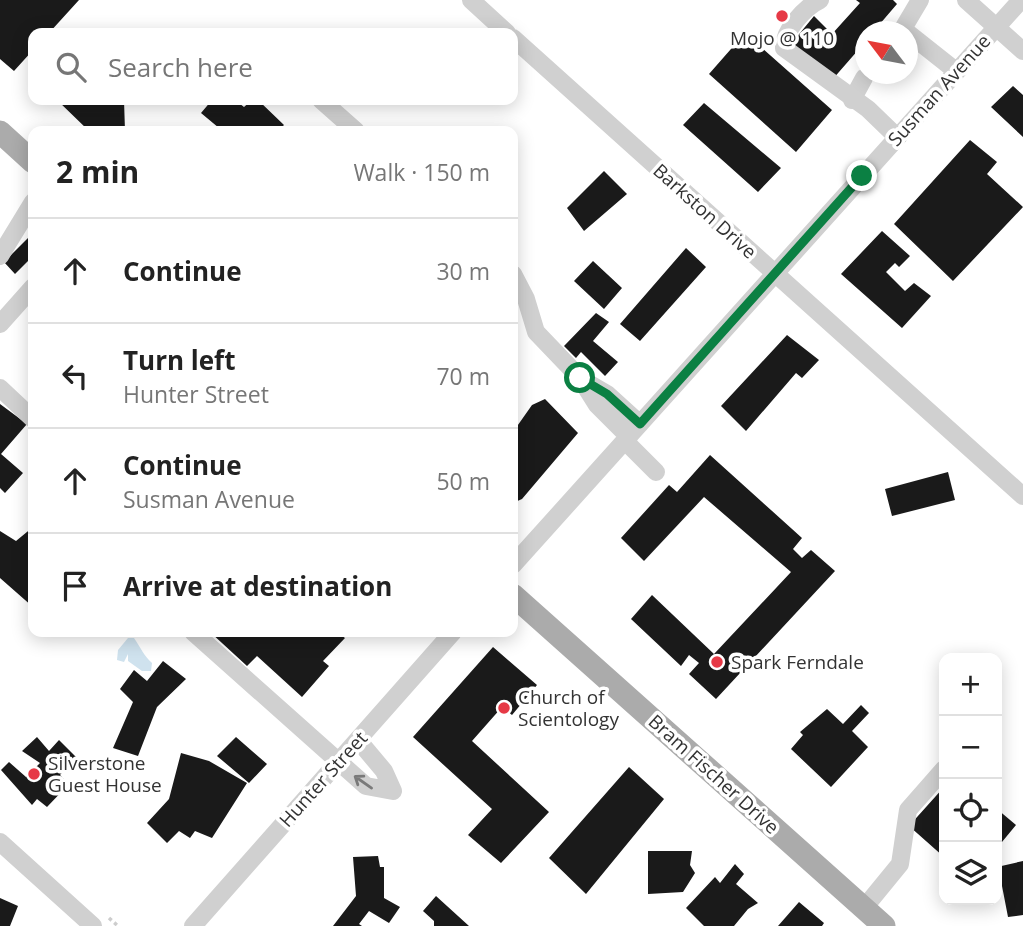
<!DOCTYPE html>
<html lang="en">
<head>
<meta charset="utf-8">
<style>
	body { margin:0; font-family:"Open Sans",sans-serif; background:#f6f6f6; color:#222 }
	.controls { position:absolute; right:21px; bottom:21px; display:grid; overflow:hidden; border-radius:14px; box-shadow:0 4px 18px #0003 }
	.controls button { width:63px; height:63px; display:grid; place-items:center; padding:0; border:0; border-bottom:2px solid #e0e0e0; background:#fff; color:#222; font:35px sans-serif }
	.compass { position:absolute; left:855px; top:21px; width:63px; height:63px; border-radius:50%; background:#fff; box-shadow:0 4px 18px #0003; rotate:302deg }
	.stop { position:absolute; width:21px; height:21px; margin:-16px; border:5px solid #0b8043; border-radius:50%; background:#fff }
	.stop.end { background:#0b8043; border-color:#fff; box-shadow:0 2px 7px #0008 }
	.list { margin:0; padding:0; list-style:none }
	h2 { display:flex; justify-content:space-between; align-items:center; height:91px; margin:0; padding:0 28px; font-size:30px }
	h2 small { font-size:23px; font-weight:400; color:#767676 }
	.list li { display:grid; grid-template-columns:46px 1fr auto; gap:21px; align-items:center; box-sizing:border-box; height:105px; padding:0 28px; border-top:2px solid #e0e0e0 }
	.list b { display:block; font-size:26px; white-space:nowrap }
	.list p { margin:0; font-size:23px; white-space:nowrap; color:#767676 }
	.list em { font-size:23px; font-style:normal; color:#767676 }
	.icon { flex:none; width:38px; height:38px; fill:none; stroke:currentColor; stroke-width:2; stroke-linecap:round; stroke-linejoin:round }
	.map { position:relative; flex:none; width:1023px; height:926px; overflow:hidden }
	.search { position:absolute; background:#fff; box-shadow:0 4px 18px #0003; left:28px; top:28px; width:490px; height:77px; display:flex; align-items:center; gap:18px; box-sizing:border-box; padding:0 24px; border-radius:14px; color:#767676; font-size:26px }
	.panel { position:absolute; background:#fff; box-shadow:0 4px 18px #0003; left:28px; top:126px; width:490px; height:511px; border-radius:14px }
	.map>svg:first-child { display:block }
	.water { fill:#cfe2ee }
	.building { fill:#1a1a1a }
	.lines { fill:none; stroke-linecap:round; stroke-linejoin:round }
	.path { stroke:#cdcdcd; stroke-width:3.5; stroke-dasharray:3.5 3.5; stroke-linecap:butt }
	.minor { stroke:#d0d0d0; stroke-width:18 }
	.major { stroke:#ababab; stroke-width:23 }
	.oneway { stroke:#7a7a7a }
	.route { stroke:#0b8043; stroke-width:9 }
	.poi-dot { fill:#e63946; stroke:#fff; stroke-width:2.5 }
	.labels { text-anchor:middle; stroke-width:7; stroke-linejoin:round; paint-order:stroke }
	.poi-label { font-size:19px; fill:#333; stroke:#fff; text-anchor:start }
	.street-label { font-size:19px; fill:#333; stroke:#fff }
</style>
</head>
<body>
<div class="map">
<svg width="1023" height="926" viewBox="0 0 1023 926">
	<rect width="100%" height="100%" fill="#fff"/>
	<!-- water -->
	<path class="water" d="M128 638H134C141 648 144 656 152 663L151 671H142L128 661V654L124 662 117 660 118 650Z"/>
	<!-- building -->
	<path class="building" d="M0 0H79L49 33H33V50L14 71 0 59Z
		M856 0H893L897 4 873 32H866V41L832 80 791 44 814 16 832 34 860 3Z
		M745 33 832 110 796 152 709 74Z
		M1013 86 1023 95V137L991 107Z
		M57 100H124L125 131H89Z
		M212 100H235L244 107 252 100H258L284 125 278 131H217L219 128 201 113Z
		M704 103 781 168 758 192 683 125Z
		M970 140 997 162 987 174 1023 207 953 281 894 224Z
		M604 171 627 194 584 231 567 208Z
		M882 231 910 256 899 267 895 263 886 272 905 291 914 283 931 296 902 328 841 274Z
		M33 233V256L15 274 4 262Z
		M686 248 706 267 640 341 620 324Z
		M593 261 622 288 604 309 574 281Z
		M596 313 609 322 593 341 618 362 605 376 581 352 576 358 564 346Z
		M787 335 819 360 802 378 796 373 746 431 721 406Z
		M545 399 578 433 522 499 513 503V432L532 405Z
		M0 404 27 424 1 454 23 473 5 493 0 488Z
		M710 455 802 538 793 549 802 558 811 550 835 571 716 699 689 674 699 663 689 655 681 666 631 619 652 595 714 654 791 572 704 497 644 561 621 538 669 485 677 492Z
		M948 472 955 500 892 516 885 489Z
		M33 527V607L0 578V531L16 541Z
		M210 632H337L345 638 323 661 329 666 302 697 257 656 247 666Z
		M493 647 537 685 512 715 502 707 472 741 549 812 501 863 468 835 492 809 413 737Z
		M163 661 186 679 157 707 138 756 113 748 133 702 120 689 134 670 147 681Z
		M861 705 869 713 852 731 868 747 831 787 791 749 803 735 800 732 827 709 843 724Z
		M37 737 49 751 59 740 76 757 60 775 69 784 47 807 37 799 32 805 1 770 9 762 26 777 40 763 22 751Z
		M236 737 267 764 249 783 217 756Z
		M181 753 209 761 247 783 212 838 195 831 190 838 179 831 167 843 147 823 169 799Z
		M629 767 664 799 586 894 549 858Z
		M944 787V857L909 826Z
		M997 809 1016 825 997 848Z
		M648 851H692L690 865 695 873 683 892 648 894Z
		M378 856 380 867H384V898L400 907 389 923 369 911 359 924 362 926H333L356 896 353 857Z
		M1023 861V915L1008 917 1002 886 997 888V867Z
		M735 864 744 874 736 884 758 903 748 909 734 926H704L686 908 715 877 720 883Z
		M436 896 469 926H434V921L423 911Z
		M0 898 18 906 10 926H0Z
		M799 902 824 923 822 926H778Z"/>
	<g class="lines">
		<!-- path -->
		<path class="path" d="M109 918 118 926"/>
		<!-- minor -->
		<path class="minor" d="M471 0 507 33
			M820 0C805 7 783 31 784 48L868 109 897 137
			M966 0 1023 51
			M901 32 920 0
			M908 33 956 71
			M513 38 1023 496
			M321 100 356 131
			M852 100 864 78
			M0 256 33 202
			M513 274 526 299 536 332 580 378 597 405 629 437
			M0 324 33 287
			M583 380 607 394 640 424
			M0 388 33 419
			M625 441 656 472
			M513 565 1021 0
			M193 632 366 786 393 791 384 771 358 740
			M0 842 93 926
			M864 908 900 864 908 810 944 769
			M193 926 453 632"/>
		<!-- major -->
		<path class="major" d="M0 132 33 162
			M513 595 884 926"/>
	</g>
	<!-- one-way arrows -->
	<defs><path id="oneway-shaft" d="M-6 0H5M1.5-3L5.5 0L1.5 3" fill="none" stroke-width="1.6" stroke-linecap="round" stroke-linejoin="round" transform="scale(1.75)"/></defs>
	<use class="oneway" href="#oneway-shaft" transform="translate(363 782) rotate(-145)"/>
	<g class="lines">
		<!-- route -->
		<path class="route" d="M580 378 607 394 640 424 862 176"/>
	</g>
	<!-- markers -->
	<g class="poi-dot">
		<circle cx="782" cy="16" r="7"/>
		<circle cx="717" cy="662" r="7"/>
		<circle cx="504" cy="708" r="7"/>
		<circle cx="34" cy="774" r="7"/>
	</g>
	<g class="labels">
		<!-- poi labels -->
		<g class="poi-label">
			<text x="782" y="45" text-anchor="middle">Mojo @ 110</text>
			<text x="731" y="669">Spark Ferndale</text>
			<text x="518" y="704">Church of<tspan x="518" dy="22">Scientology</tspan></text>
			<text x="48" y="770">Silverstone<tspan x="48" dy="22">Guest House</tspan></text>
		</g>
		<!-- street labels -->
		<g class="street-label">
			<text transform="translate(939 90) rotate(-48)" y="7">Susman Avenue</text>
			<text transform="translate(705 211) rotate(42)" y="7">Barkston Drive</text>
			<text transform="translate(714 774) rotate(42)" y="7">Bram Fischer Drive</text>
			<text transform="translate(323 779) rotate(-48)" y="7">Hunter Street</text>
		</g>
	</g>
</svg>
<div class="controls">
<button>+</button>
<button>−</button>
<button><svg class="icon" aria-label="locate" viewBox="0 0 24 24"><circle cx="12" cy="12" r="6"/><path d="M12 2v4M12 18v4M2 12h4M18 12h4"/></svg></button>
<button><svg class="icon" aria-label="layers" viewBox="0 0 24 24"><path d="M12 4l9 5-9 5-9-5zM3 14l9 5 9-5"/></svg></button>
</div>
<svg class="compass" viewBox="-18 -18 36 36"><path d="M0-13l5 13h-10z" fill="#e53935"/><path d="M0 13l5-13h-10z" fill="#767676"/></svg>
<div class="stop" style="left:580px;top:378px"></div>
<div class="stop end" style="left:862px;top:176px"></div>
<div class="search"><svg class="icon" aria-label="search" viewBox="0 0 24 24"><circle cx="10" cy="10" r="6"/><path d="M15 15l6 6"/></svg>Search here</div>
<section class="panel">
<h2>2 min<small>Walk · 150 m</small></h2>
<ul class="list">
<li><svg class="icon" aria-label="ahead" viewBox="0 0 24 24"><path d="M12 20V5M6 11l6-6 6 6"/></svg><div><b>Continue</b></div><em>30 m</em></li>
<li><svg class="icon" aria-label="left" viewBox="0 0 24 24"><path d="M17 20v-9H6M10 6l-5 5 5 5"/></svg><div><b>Turn left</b><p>Hunter Street</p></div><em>70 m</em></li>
<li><svg class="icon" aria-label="ahead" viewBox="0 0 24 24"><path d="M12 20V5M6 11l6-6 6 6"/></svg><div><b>Continue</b><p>Susman Avenue</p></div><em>50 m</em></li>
<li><svg class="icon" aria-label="arrive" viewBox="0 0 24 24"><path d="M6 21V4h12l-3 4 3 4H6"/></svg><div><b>Arrive at destination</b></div></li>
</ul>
</section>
</div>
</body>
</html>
